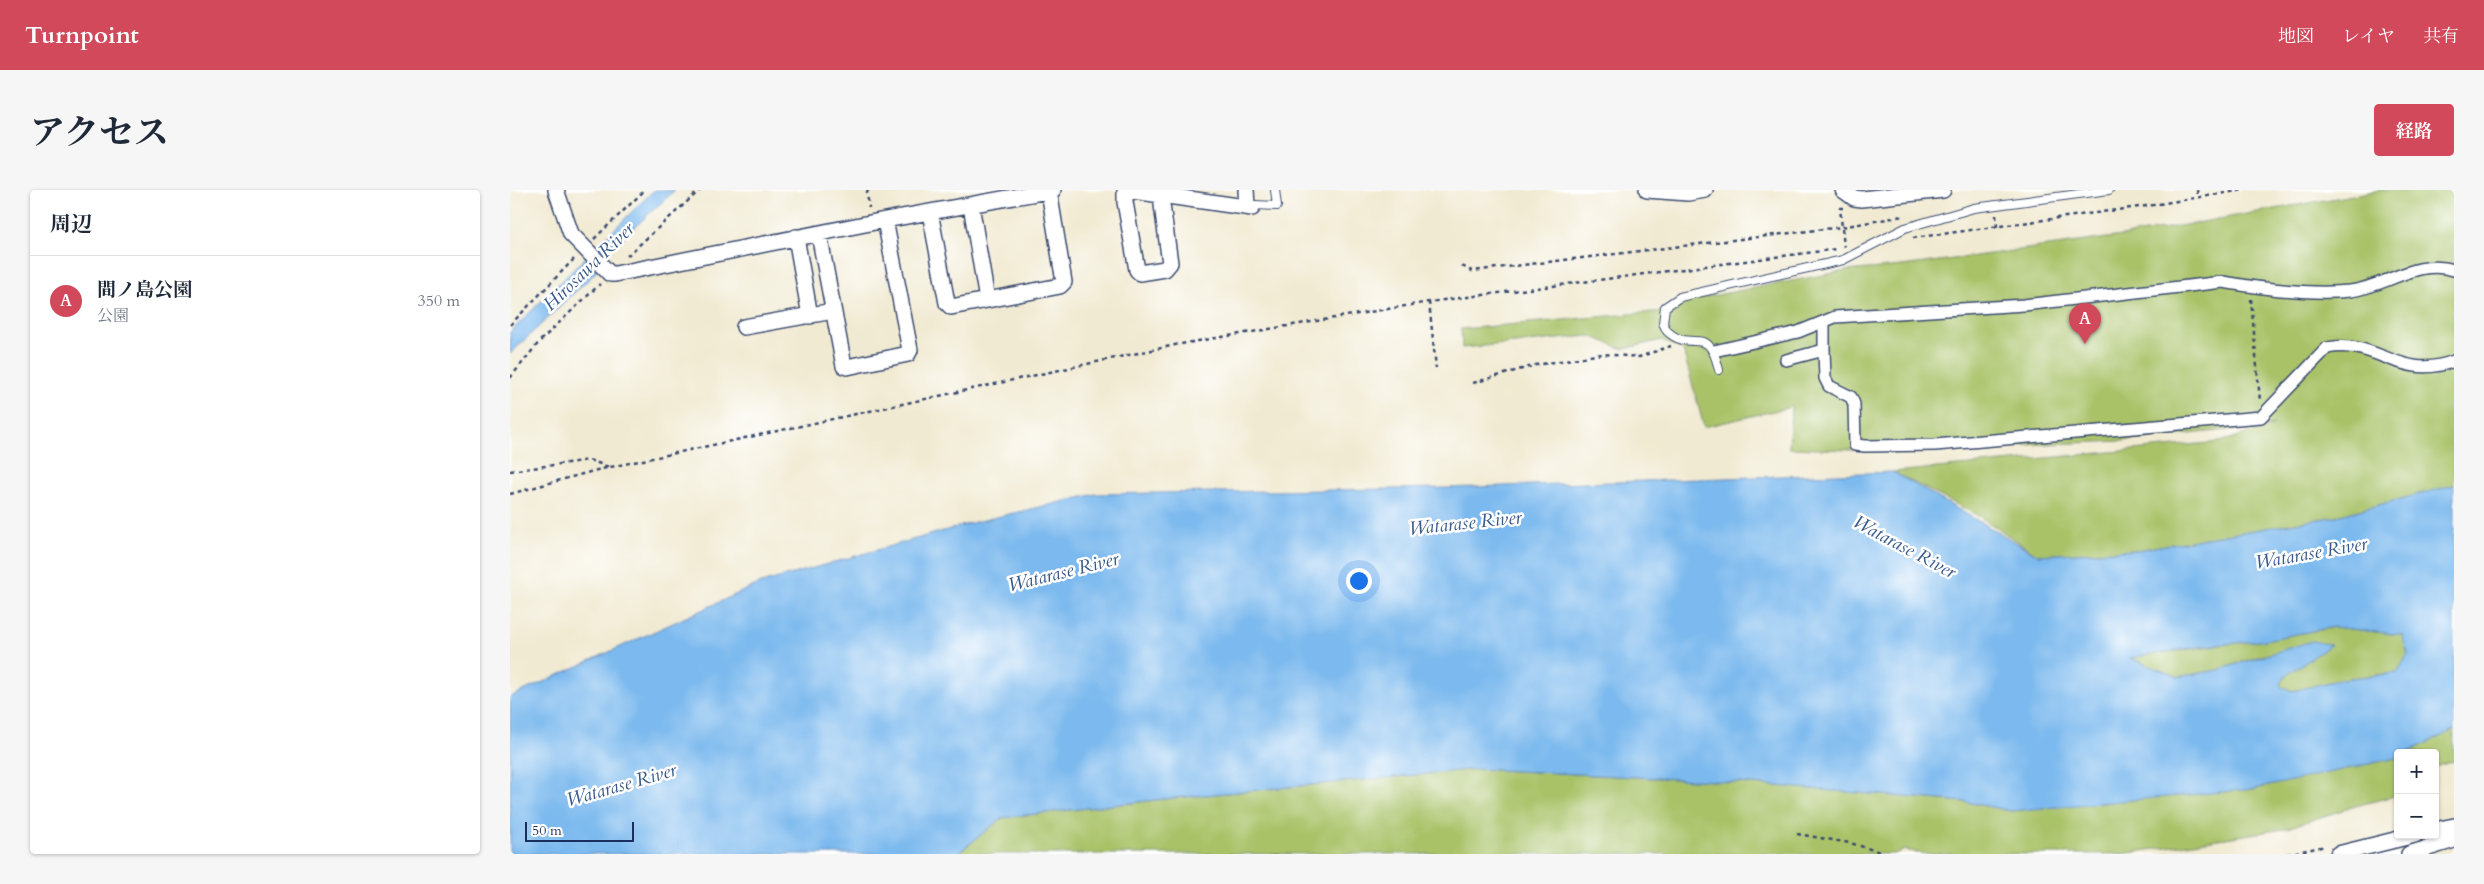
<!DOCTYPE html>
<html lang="ja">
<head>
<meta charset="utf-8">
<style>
	body { margin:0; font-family:Cardo,"Noto Serif JP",serif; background:#f6f6f7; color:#1f2937 }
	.controls { position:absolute; right:15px; bottom:15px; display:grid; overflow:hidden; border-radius:5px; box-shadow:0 1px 4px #0004 }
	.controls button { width:45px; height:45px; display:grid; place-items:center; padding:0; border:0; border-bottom:1px solid #e0e1e3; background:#fff; color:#1f2937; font:25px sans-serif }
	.scale { position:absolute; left:15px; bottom:12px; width:109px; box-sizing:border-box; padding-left:5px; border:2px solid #1b2f5e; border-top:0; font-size:14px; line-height:18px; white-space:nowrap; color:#1b2f5e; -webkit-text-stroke:4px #fff; paint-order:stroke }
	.you { position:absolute; left:848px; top:390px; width:18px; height:18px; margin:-12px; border:4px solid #fff; border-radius:50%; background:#1a73e8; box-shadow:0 0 0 8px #1a73e833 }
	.badge { display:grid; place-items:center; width:32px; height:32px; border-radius:50%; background:#d1495b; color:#fff; font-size:16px; font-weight:700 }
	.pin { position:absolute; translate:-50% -41px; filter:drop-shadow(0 1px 2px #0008) }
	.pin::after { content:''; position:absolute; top:26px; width:18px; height:15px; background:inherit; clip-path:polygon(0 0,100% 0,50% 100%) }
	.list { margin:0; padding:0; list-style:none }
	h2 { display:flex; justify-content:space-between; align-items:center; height:65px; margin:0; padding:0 20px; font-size:21px }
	h2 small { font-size:16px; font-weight:400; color:#747a83 }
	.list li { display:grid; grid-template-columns:32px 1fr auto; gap:15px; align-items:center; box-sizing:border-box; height:90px; padding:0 20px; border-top:1px solid #e0e1e3 }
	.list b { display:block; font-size:19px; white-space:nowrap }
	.list p { margin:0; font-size:16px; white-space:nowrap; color:#747a83 }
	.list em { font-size:16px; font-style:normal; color:#747a83 }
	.map { position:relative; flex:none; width:1944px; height:664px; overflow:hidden; border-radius:5px }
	header { display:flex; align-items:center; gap:30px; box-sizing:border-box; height:70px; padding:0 25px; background:#d1495b; color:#fff }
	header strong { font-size:24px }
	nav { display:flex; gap:28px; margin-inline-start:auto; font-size:18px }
	.intro { display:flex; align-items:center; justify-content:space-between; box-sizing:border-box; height:120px; padding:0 30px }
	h1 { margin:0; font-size:35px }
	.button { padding:12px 22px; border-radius:5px; background:#d1495b; color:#fff; font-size:18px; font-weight:700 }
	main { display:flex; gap:30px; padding:0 30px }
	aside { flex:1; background:#fff; border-radius:5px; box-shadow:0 1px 4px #0004 }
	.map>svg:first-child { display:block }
	.green { fill:#a9c268; stroke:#627863 }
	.water { fill:#7bb9ee; stroke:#4b74a6; fill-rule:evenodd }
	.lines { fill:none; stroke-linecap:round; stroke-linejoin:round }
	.service-casing { stroke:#3b4b6f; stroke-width:10 }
	.pedestrian-casing { stroke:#3b4b6f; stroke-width:14 }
	.minor-casing { stroke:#3b4b6f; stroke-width:18 }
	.path { stroke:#3b4b6f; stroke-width:2.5; stroke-dasharray:4 4; stroke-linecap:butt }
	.service { stroke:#fff; stroke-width:8 }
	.pedestrian { stroke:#fff; stroke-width:11 }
	.minor { stroke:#fff; stroke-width:15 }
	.labels { text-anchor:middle; stroke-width:5; stroke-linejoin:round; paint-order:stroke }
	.water-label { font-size:19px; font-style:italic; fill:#385889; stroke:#fff }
</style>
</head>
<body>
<header>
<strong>Turnpoint</strong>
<nav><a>地図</a><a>レイヤ</a><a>共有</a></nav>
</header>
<div class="intro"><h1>アクセス</h1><a class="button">経路</a></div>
<main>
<aside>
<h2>周辺<small></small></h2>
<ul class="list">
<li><span class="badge">A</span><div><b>間ノ島公園</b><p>公園</p></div><em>350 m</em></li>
</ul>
</aside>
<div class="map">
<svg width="1944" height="664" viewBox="0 0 1944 664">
	<rect width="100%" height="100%" fill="#fff"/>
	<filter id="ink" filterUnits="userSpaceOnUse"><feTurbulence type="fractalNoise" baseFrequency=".02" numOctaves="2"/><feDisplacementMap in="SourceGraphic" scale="10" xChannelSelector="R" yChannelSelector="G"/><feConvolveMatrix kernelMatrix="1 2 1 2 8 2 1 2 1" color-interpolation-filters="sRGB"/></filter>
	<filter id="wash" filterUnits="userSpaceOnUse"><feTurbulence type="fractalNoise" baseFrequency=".0096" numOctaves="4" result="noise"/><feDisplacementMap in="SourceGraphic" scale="20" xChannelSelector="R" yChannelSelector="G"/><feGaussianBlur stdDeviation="1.12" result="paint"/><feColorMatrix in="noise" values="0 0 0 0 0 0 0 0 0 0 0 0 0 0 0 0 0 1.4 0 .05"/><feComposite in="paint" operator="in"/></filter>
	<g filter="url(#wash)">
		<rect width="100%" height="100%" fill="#f1ead2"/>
		<!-- green -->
		<path class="green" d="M1871 0H1944V295L1827 326 1627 360 1528 365 1467 325 1383 282 1710 252 1764 235 1613 251 1372 261 1279 258 1281 217 1194 237 1173 160 1152 150 1113 159 1080 146 952 158 951 139 1165 120 1174 111 1335 81 1392 76 1619 45Z
			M1824 437 1893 445 1898 464 1887 483 1832 489 1783 501 1769 496 1775 486 1820 455 1750 466 1708 480 1668 487 1619 468C1688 457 1756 450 1824 437Z
			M1944 540V571L1925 577V563H1896Z
			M1888 567V605L1842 617 1774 639 1612 664H1415L1395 660 1384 664H447L492 628 654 609 967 579 1206 591 1456 612 1501 621Z"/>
		<!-- water -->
		<path class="water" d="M144 0H165L102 58 84 84 0 164V142Z
			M1383 282 1528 365 1627 360 1827 326 1944 295V540L1896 563H1888L1886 568 1745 599 1501 621 1456 612 1206 591 967 579 654 609 492 628 447 664H0V507L251 393 465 332 586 304 936 298ZM1824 437 1892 445 1898 464 1887 483 1832 489 1783 501 1770 496 1775 486 1821 455 1802 451 1708 480 1668 487 1620 468 1694 456 1749 451Z"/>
	</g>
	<g filter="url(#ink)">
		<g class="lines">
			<defs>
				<path id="service" d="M742 18 745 15 767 16 765 0
					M1209 180C1198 131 1183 165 1157 141L1153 133 1155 117 1170 107 1333 70 1395 38 1464 18 1599 0"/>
				<path id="pedestrian" d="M1314 160V133
					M1204 161 1288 142 1325 127 1514 115 1713 92C1754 99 1799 105 1840 101 1876 97 1907 68 1944 80
					M1276 170 1314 160 1315 188 1319 196 1341 207 1344 214 1345 255 1355 256 1425 255 1751 227 1817 158C1867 148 1889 192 1944 171"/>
				<path id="minor" d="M46 0 61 44 100 84H105L375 30 543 0
					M615 0V12L627 80 630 83 655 79 660 73 652 15 653 6
					M616 0 742 18
					M736 0 737 16
					M1137 0 1178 3 1195 0
					M1333 0 1344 8 1352 9 1433 0
					M461 15 477 110
					M420 22 437 113 441 117 550 96 554 92 539 1
					M309 44 334 176 337 177 398 164 400 160 375 30
					M286 47 300 126
					M234 137 323 121
					M1925 640 1944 636
					M1828 664 1905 645
					M1899 664 1944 650"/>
			</defs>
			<!-- service casing -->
			<use href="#service" class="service-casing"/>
			<!-- pedestrian casing -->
			<use href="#pedestrian" class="pedestrian-casing"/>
			<!-- minor casing -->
			<use href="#minor" class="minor-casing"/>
			<!-- path -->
			<path class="path" d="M358 0 357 3 359 18
				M1687 0 1688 8
				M1333 18H1330L1334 57
				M1486 25 1487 37
				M1403 48 1643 15 1733 0
				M84 49 135 0
				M117 66 190 0
				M952 76 962 81 1332 37 1393 26
				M1741 109 1750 211
				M919 112 926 178
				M0 135 64 69
				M0 188 30 151 90 94
				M963 193 1026 175 1092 164 1129 167 1161 156
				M0 281 79 270 99 277
				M0 304 87 280 665 155 919 112 1327 59
				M1287 644 1340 653 1377 664
				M1777 664 1816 656"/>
			<!-- service -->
			<use href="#service" class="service"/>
			<!-- pedestrian -->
			<use href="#pedestrian" class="pedestrian"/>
			<!-- minor -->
			<use href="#minor" class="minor"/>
		</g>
	</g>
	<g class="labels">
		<!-- water labels -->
		<g class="water-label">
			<text transform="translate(78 76) rotate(-44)" y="7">Hirosawa River</text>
			<text transform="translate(955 332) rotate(-6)" y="7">Watarase River</text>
			<text transform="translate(1395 356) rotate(28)" y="7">Watarase River</text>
			<text transform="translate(1801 362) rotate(-10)" y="7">Watarase River</text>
			<text transform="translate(553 381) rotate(-14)" y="7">Watarase River</text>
			<text transform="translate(111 594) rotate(-16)" y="7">Watarase River</text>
		</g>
	</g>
</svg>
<div class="controls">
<button>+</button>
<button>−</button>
</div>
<div class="scale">50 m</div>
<div class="you"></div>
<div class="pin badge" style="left:1575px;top:154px">A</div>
</div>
</main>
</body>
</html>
